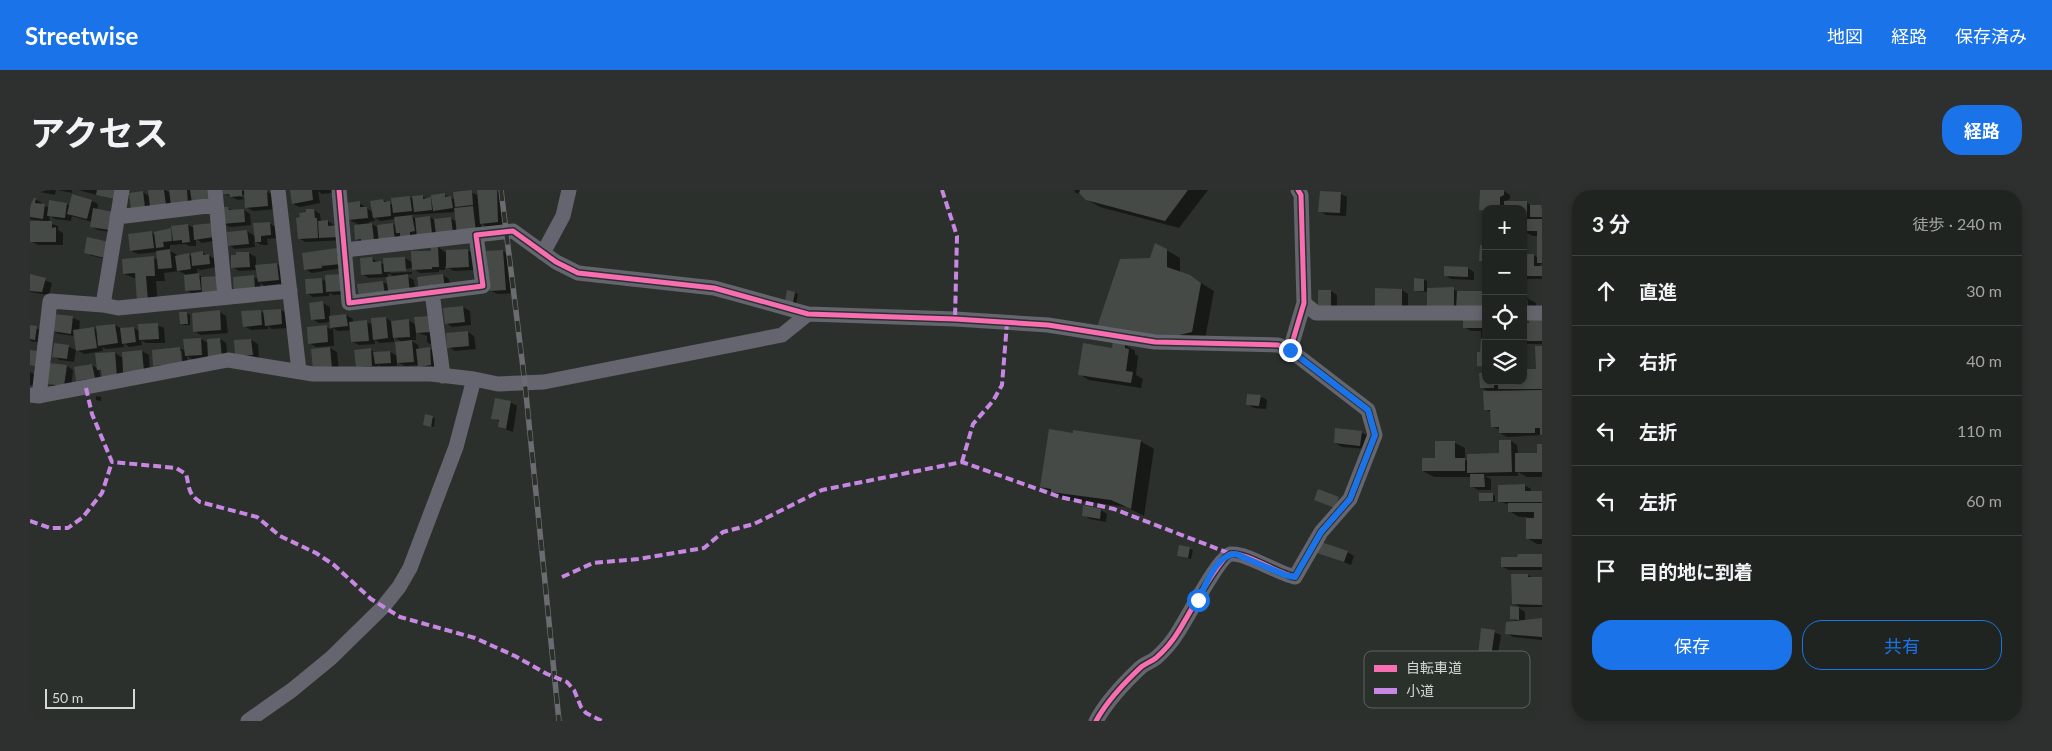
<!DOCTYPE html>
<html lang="ja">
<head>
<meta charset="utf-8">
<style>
	body { margin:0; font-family:Lato,"Noto Sans JP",sans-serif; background:#2d302e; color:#f1f3f6 }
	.controls { position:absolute; right:15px; top:15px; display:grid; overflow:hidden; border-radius:10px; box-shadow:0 2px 8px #0003 }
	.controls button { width:45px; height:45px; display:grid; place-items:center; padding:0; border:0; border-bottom:1px solid #3d413f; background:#202421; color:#f1f3f6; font:25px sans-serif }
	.scale { position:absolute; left:15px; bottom:12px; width:90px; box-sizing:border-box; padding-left:5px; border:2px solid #d4d9d5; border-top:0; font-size:14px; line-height:18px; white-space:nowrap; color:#d4d9d5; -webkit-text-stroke:4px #2a312b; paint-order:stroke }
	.stop { position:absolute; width:15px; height:15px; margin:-11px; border:4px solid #1a73e8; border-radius:50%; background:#fff }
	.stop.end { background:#1a73e8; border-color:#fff; box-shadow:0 1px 5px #0008 }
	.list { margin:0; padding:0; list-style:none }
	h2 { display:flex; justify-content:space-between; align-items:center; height:65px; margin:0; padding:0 20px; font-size:21px }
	h2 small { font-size:16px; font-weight:400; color:#a2a4a5 }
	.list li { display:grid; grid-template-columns:32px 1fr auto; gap:15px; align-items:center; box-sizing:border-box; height:70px; padding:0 20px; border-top:1px solid #3d413f }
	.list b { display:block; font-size:19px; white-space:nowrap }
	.list em { font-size:16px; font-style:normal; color:#a2a4a5 }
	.actions { display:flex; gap:10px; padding:15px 20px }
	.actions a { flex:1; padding:11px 0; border:1px solid #1a73e8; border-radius:20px; text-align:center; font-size:18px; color:#1a73e8 }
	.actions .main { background:#1a73e8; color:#fff }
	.icon { flex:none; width:28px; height:28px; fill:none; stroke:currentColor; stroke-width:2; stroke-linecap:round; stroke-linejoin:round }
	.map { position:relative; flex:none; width:1512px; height:531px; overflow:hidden; border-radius:20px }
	header { display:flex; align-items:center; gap:30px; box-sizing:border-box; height:70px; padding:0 25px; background:#1a73e8; color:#fff }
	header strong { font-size:24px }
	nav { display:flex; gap:28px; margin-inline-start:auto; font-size:18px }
	.intro { display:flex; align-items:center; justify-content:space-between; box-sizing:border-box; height:120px; padding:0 30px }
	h1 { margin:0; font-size:35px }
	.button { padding:12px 22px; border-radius:20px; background:#1a73e8; color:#fff; font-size:18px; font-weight:700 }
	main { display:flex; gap:30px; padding:0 30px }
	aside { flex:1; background:#202421; border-radius:20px; box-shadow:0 2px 8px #0003 }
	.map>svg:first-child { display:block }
	.shadow { fill:#0007; fill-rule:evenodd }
	.building { fill:#464a46 }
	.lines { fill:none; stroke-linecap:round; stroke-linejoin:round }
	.minor { stroke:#65656f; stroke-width:15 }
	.rail-casing { stroke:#6b6c71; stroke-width:5.5 }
	.rail { stroke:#2a312b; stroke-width:4; stroke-dasharray:11; stroke-linecap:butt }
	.quiet { stroke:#c787e3; stroke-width:4; stroke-dasharray:8 4; stroke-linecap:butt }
	.cycleway-casing { stroke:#2a312b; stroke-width:8 }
	.cycleway { stroke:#f96db3; stroke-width:5 }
	.route { stroke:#1a73e8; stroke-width:6 }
	.key { fill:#2a312b; stroke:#5d635e; stroke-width:1 }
	.key-label { font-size:14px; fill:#d4d9d5 }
</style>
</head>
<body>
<header>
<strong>Streetwise</strong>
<nav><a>地図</a><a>経路</a><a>保存済み</a></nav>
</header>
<div class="intro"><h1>アクセス</h1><a class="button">経路</a></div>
<main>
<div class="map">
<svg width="1512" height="531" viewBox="0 0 1512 531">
	<rect width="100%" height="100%" fill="#2b302c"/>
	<!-- shadow -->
	<path class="shadow" d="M0 0H26L25 5Z
		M28 0H42V3Z
		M48 0H93L90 11Z
		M124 0H135L141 3 140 0H184L186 14 109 22 113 2 120 7Z
		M194 0 237 2 244 5 245 19 223 21 216 17V6L207 2 206 4 215 9 208 10 194 3Z
		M261 0H309V2L292 4 288 1 290 13 270 17 263 14Z
		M448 0 473 1 475 18 472 19 474 35 457 37 451 33 452 45 371 54 332 52 326 49 329 35 320 30 329 13 343 22 353 10 363 15 380 7 383 9 392 6 398 9 415 5 426 10 441 2 449 6ZM426 22 427 32 420 28 405 30 400 27 386 29 380 25ZM344 27 350 31 365 29 366 36 363 34 349 38 338 32 345 31Z
		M1044 0H1178L1149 38 1070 17 1056 9 1051 2 1050 4 1046 3Z
		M1451 0 1474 1 1480 5V9L1473 12 1497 13 1502 16H1512V75L1510 74 1512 89H1493V65H1504L1508 68V46H1503L1493 41V19H1456L1455 22 1450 20Z
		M1311 4 1317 7 1316 26 1296 25 1290 21Z
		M43 6 62 11 68 14 67 20 86 43 68 40 61 36 62 32 42 26 41 31 25 29 20 26 19 33 28 36V40L33 43V55H8L1 51 15 31 0 29V8L5 9 12 13 11 15 20 18 37 14 40 16Z
		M198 18 204 21 214 20 220 24 221 35 200 37 193 33Z
		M284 20 290 24 291 32 298 31 304 35 315 50 275 52 269 48Z
		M239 33 246 37 247 48 237 49 238 55H232L224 51 225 57 205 59 199 55 217 41 225 46Z
		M158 35 190 50 172 53 166 49V56H160L155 54 140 55V61L146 64 147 67 159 65 162 67 173 63 186 69 187 77 170 80 167 78 168 85 175 88 196 107 163 104 156 100 155 84 149 81 134 83 135 91H126L128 116 119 117 107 89 94 84 124 68 128 70 127 62 108 64 101 61 122 43 125 45 134 40Z
		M58 49 82 70 62 66 56 62Z
		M1126 54 1150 68V83L1160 86 1184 101 1175 149 1121 153V69Z
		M408 57 415 62 437 60 444 64 445 80 424 81 415 76V80H409V82L390 83 382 78 360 81V83L382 82V84L375 85 384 90 386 106 337 111 353 92 359 95 358 87 339 88 332 84 342 69 355 75 375 68 383 73 402 62V58ZM358 83 365 87 358 88Z
		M306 60 318 77 282 83 275 79Z
		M473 61 479 65 482 103 468 104 461 101Z
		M219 63 226 67V77L247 74 253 78 255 93 235 96 230 93 231 102 212 107 223 87 228 89 227 80 209 81 203 77Z
		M1438 78 1444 82V90L1421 89 1415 85Z
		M0 85 22 93 19 105 0 102Z
		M413 85 419 89 421 101 397 104Z
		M292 89 296 92 320 104 304 105 299 103V106L283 107 277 103Z
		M1453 89H1456V99L1452 98Z
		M1394 90 1397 91V99H1423L1429 102 1456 126V150L1451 147V141H1441L1434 137V126L1398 102 1385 101Z
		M1372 100 1378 104V120L1353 119Z
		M1301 101 1307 105V119L1289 115Z
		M765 103 768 104 766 114 759 112Z
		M1493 106 1506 113V125H1498V110H1495V125H1493Z
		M293 113 300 117V127L316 125 323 129V133L337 132 343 135 356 128 362 132 378 130 386 135 400 127 409 153 400 154 397 152V146L386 142V150H380L388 155 389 160 399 159 406 162 407 179 396 180 389 175 375 176 367 172V176L352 177 348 175V179L327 176 340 160 347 163 360 162 368 166 372 152 364 147V152L350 153 345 150V154L329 155 323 152 322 140 308 141 303 138 304 156 286 157 279 153 296 137 302 140 301 132 289 133 282 129Z
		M433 117 440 121 441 135 422 137 416 133Z
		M251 120 258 124 259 138 242 139 238 136V139L221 140 214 136 230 121 235 124Z
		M190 122 196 126 198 143 171 145 164 141Z
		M157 123 160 125V135H154L151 133Z
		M24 125 43 128 50 131 49 141 64 138 68 141 67 137 85 135 92 139 104 138 109 141 127 135 134 138 135 153H116L111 150 112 155 99 157 94 153V157L76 159 72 157 73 161 54 164 47 160 45 146 29 144 22 141Z
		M1512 130V154H1493V134Z
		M0 136 13 141 12 153 0 151Z
		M438 142 444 146 446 159 425 161 419 157Z
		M171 149 178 153 190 149 196 153 198 170 162 169 157 166 158 177H153L152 161H149L131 179 125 175 150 158 155 161Z
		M221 150 228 154 229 168 213 169Z
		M25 154 39 157 46 160 44 172 30 170 23 166Z
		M1095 155 1105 161V164L1108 166 1106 185 1113 189 1111 198 1059 190 1049 184 1083 159Z
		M300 158 307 162 309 181 290 183 282 160Z
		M1512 158V245L1477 247 1470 243V240L1462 236V223L1455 219 1459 202 1451 197 1456 191H1493L1507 180Z
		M112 161 119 165 120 184 101 185 93 180V190L69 180 71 192 54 194 48 191 62 175 68 179 85 163 93 168Z
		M37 176 43 180 41 199 24 197 18 193Z
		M0 182 7 186 5 199 0 198H5V195H0Z
		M66 206 71 207V211L66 210Z
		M1230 206 1237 210 1236 219 1224 218 1217 214Z
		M480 212 487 216 483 242 469 237 470 232 463 228Z
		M402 227 405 228 404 237 394 234Z
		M1331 242 1338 246 1337 259 1312 257 1305 253Z
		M1110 251 1124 259 1114 326 1096 317 1035 309 1012 297Z
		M1481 251 1487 255 1488 264H1508L1512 256V287H1497L1488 282V286H1455L1461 289V300H1448L1441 296V287H1404L1393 281 1406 270V253H1425L1435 258V270L1438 271 1471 264Z
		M1494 295 1501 299V302H1512V354H1507L1497 348V327H1489L1479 321V315L1469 311Z
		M1463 304 1465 306V312L1450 310Z
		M1071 320 1077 324 1076 332 1060 329 1053 325Z
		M1150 356 1163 360 1161 369 1148 366Z
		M1288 362H1317L1324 366 1321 375Z
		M1512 365V380H1479L1473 377 1489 368Z
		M1498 385 1503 388H1512V417H1490L1483 413Z
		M1489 418 1495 422V432L1512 430V450L1483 447 1477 443 1488 433 1481 428Z
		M1464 442 1471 445 1467 470 1455 469 1449 465Z"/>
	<!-- building -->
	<path class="building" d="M67 0H86L84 9 66 5Z
		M118 0H134L136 15 120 17Z
		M139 0H157L158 14 141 16Z
		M160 0H178L180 11 162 13Z
		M192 0H212V6L200 7 199 4H193Z
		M214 0H237L238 16 215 18Z
		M260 0H282L283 10 262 14Z
		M442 0 443 15 425 17 423 2Z
		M447 0H467L468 32 450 34Z
		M1050 0H1158L1135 31 1056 10 1049 3Z
		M1450 0H1474V5L1470 7V19H1456V26L1453 25 1454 21 1449 20Z
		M113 1 115 17 101 19 99 3Z
		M1290 1 1311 2 1310 23 1288 22Z
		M415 3V7L421 6 423 18 403 21 401 5Z
		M42 4 62 10 57 29 37 24Z
		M393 5V9L401 7 402 20 384 22 382 6Z
		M380 6 382 21 363 23 361 8Z
		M0 7 6 8 5 13 15 14 13 29 0 27Z
		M353 9 354 12 360 11 361 26 343 28 340 11Z
		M19 10 37 13 35 28 17 26Z
		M330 11V17H337L338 28 318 30 316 13Z
		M1474 11H1497V27H1493V19H1474Z
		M1500 15H1512V27H1500Z
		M443 16 446 42 427 44 424 18Z
		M190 17H198L199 20 214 19 215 32 192 34Z
		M63 18 83 22 80 40 60 37Z
		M276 19H284L285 28H287L288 48 268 49 266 28 270 27 269 23 276 22Z
		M382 25 385 41 380 42V46L370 47V43H366L364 27Z
		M400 26 402 43 387 48 385 28Z
		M421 27 423 43 406 45 404 29Z
		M1493 29H1512V73H1507V41H1493Z
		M298 30V36L308 35V47L289 48 288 31Z
		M0 31H22V38L26 37V52H0Z
		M240 32 241 45 231 46V52H225L223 33Z
		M183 33 184 47 164 50 163 35Z
		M342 33 344 50 331 55V49L325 50 324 35Z
		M363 33 365 51 349 53 347 35Z
		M158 34 160 52 152 53V50L143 51 141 36Z
		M141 38 142 51 133 52 134 57 126 58 124 42Z
		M217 40 219 54 198 56 197 42Z
		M122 41 124 58 100 61 98 44Z
		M57 47 79 52 75 68 54 63Z
		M1125 53 1137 59V77L1160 85 1171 93 1162 142 1141 147 1066 140 1090 69 1120 68Z
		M1450 55 1456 56V71H1449Z
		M401 56H408L409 77H402V79L382 80 381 61H401Z
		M307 58V66H311V74L292 76 291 71 292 78 274 80 272 63Z
		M140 59 142 78 128 79 126 61Z
		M438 59 439 77 416 78V60Z
		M473 60 476 100 460 101 456 61Z
		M173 61V65L179 64 180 74 162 76 161 63Z
		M206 62H219L220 77 201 78V65H206Z
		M159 63 161 79 147 81 145 66Z
		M1493 64H1504V76H1512V86H1493Z
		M124 66 125 86H116L118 111 107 112 105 83 93 84 92 69Z
		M342 67 343 72 351 71 352 84 331 85 330 68Z
		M375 67 376 81 354 82 353 68Z
		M247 73 249 90 228 92 225 75Z
		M1414 76 1438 77V87L1414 86Z
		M169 83 171 100 155 101 154 85Z
		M0 84 16 88 12 102 0 101Z
		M313 84 314 101 296 102 295 85Z
		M378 84 380 103 359 106 356 87Z
		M413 84 415 98 389 101 387 87Z
		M224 85 225 99 204 104 203 87Z
		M189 86 190 104 172 105 171 87Z
		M292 88 293 103 276 104 275 89Z
		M1384 88 1394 89V101H1384Z
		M353 91 355 105 329 108 327 94Z
		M1424 97V118L1397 119V98Z
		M1345 98 1372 99V117L1345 116Z
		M757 100 765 102 763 113 755 111Z
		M1288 100H1301V116H1288Z
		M1427 101H1456V120L1426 119Z
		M293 111 295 129 281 130 279 113Z
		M433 116 435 132 415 134 413 118Z
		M251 119 252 134 235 136 233 120Z
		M190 120 191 140 163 142 162 123Z
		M231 120 232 135 213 137 211 121Z
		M149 122H157L158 134H150Z
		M23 124 43 126 41 144 21 141Z
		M316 124 318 136 300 138 299 126Z
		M1433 125H1456V138H1433Z
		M401 126 402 142 386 143 384 127Z
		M356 127 358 148 343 150 341 128Z
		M379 129 380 147 363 148 361 131Z
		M1499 129H1512V151H1493V133H1499Z
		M337 130 339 151 321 152 319 132Z
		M128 133 129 149 109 150 108 134Z
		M85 134 88 153 68 156 66 136Z
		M0 135 7 136 5 150 0 149Z
		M297 135 298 152 278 154 277 137Z
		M64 137 67 158 46 161 43 140Z
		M104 137 106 152 92 154 90 138Z
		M438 141 439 156 417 158 416 143Z
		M171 148 172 165 155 166 153 149Z
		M190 148 192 167 178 168 177 149Z
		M221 149 223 165 205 166 204 150Z
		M1451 149H1456V177L1447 176V162H1450Z
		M382 150 384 172 367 173 365 152Z
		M1083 152 1095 154V158L1099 159 1096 181 1103 182 1101 193 1048 185 1053 153 1082 158Z
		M24 153 39 155 37 169 22 167Z
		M1505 156H1512V199H1468V191H1493V179H1506Z
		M150 157 152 173 123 176 122 160Z
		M300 157 302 178 283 180 281 159Z
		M400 157 401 175 388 177 386 159Z
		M341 158 342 176 326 177 324 160Z
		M0 160 7 161 5 176 0 175Z
		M112 160 114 181 93 182 92 162Z
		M360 161 361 173 345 174 343 162Z
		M85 162 87 187 72 189 71 180H67L65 163Z
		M19 173 37 175 34 196 16 194Z
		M62 174 65 188 46 191 44 177Z
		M1456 182V191H1464V198H1450L1449 183Z
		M1512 200V245H1510V238H1505V243H1469V237H1461L1460 220H1454L1453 201Z
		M1217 204 1231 205 1229 216 1216 215Z
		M465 208 481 211 476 239 468 237 469 230 461 229Z
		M395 224 403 226 401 237 393 235Z
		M1305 238 1332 241 1330 256 1304 253Z
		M1019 239 1043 243V240L1111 250 1101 319 1081 310 1021 302V299L1010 297Z
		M1469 250H1481L1482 282 1437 283V264L1469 263Z
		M1405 251H1425V268H1435V281H1392V268H1405Z
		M1507 254H1512V282H1485V263H1507Z
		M1440 284H1454L1455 297H1440Z
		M1495 294V301H1512V312H1468V295Z
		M1288 299 1309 307 1305 318 1284 310Z
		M1449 303H1463V311H1449Z
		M1478 313H1512V349H1496V328H1504V322H1478Z
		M1053 315 1071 319 1070 329 1052 326Z
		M1291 352 1318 361 1314 372 1287 363Z
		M1149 355 1160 357 1158 368 1147 366Z
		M1488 364H1512V377H1471V367H1487Z
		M1481 384H1498V387H1512V415L1482 414Z
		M1480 416 1489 417V430L1480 429Z
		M1512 428V447L1475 444 1476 432Z
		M1451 438 1465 440 1461 467 1448 465Z"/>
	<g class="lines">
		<!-- minor -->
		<path class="minor" d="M185 0 195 106
			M248 0 269 181
			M309 0 319 113 453 96 446 45 483 41 526 72 548 83 684 98 778 124 925 129 1018 135 1125 152 1248 155 1260 160
			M87 27 186 15
			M315 60 446 45
			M513 63 533 26 539 0
			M402 102 413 186
			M1274 113 1286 123H1456
			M73 115 92 0
			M1493 123H1512
			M0 205 9 206 198 170 283 184H401L444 189 468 194 514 192 752 145 778 124
			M9 206 20 111 73 115 88 118 260 101
			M218 531 262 500 301 468 353 417 369 397 380 378 426 257 444 189
			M1066 531C1077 511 1093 494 1110 478 1114 474 1121 472 1126 468 1135 460 1142 452 1148 442 1157 429 1189 366 1201 364 1216 362 1248 384 1265 387L1291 342 1320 309 1345 245 1338 220 1260 160 1274 113 1271 5 1268 0"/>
		<defs>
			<path id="rail" d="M471 0 495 194 529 531"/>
		</defs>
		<!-- rail casing -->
		<use href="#rail" class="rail-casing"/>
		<!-- rail -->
		<use href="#rail" class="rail"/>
		<!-- quiet -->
		<path class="quiet" d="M912 0 927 46 925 129
			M56 198 62 224 82 272 146 278 156 284C160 298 157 303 170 312L227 327 250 346 286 363 304 375 341 409 370 427 445 448 485 466 517 484 537 492 544 500 551 517 556 523 572 531
			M932 272 943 234 963 211 972 195 977 133
			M0 331 20 338H38L53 327 72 303 82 272
			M532 387 563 373 608 369 674 358 693 342 724 334 792 300 932 272 1030 307 1084 319 1201 364"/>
		<defs>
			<path id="cycleway" d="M309 0 319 113 453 96 446 45 483 41 526 72 548 83 684 98 778 124 925 129 1018 135 1125 152 1248 155 1260 160
				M1066 531C1077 511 1093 494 1110 478 1114 474 1121 472 1126 468 1135 460 1142 452 1148 442 1157 429 1189 366 1201 364 1216 362 1248 384 1265 387L1291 342 1320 309 1345 245 1338 220 1260 160 1274 113 1271 5 1268 0"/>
		</defs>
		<!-- cycleway casing -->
		<use href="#cycleway" class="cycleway-casing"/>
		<!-- cycleway -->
		<use href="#cycleway" class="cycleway"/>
	</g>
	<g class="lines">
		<!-- route -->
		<path class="route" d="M1168 410C1176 395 1186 364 1206 364L1255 385 1265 387 1291 342 1320 309 1345 245 1338 220 1260 160"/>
	</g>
	<!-- legend -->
	<rect x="1334" y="461" width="166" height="57" rx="8" class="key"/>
	<rect x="1344" y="475" width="23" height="7" fill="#f96db3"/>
	<rect x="1344" y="498" width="23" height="6" fill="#c787e3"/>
	<g class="key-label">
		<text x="1376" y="483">自転車道</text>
		<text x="1376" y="506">小道</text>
	</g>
</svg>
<div class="controls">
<button>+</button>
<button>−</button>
<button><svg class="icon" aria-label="locate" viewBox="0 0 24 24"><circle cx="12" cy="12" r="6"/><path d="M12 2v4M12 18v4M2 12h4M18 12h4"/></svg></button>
<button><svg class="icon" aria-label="layers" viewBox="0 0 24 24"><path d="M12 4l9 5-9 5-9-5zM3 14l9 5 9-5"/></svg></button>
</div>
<div class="scale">50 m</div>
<div class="stop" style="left:1168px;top:410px"></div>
<div class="stop end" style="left:1260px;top:160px"></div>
</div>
<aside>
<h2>3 分<small>徒歩 · 240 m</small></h2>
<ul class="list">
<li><svg class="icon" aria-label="ahead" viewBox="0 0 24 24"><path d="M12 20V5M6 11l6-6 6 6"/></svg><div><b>直進</b></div><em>30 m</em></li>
<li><svg class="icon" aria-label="right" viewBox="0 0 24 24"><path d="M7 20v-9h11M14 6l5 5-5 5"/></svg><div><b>右折</b></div><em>40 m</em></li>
<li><svg class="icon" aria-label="left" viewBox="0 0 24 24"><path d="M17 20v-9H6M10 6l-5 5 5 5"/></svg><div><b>左折</b></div><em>110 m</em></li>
<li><svg class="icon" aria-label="left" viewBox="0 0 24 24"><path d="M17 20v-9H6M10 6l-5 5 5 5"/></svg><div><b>左折</b></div><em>60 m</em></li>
<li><svg class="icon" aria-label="arrive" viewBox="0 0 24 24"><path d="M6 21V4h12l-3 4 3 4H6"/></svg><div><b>目的地に到着</b></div></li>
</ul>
<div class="actions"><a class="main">保存</a><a>共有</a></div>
</aside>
</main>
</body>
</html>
